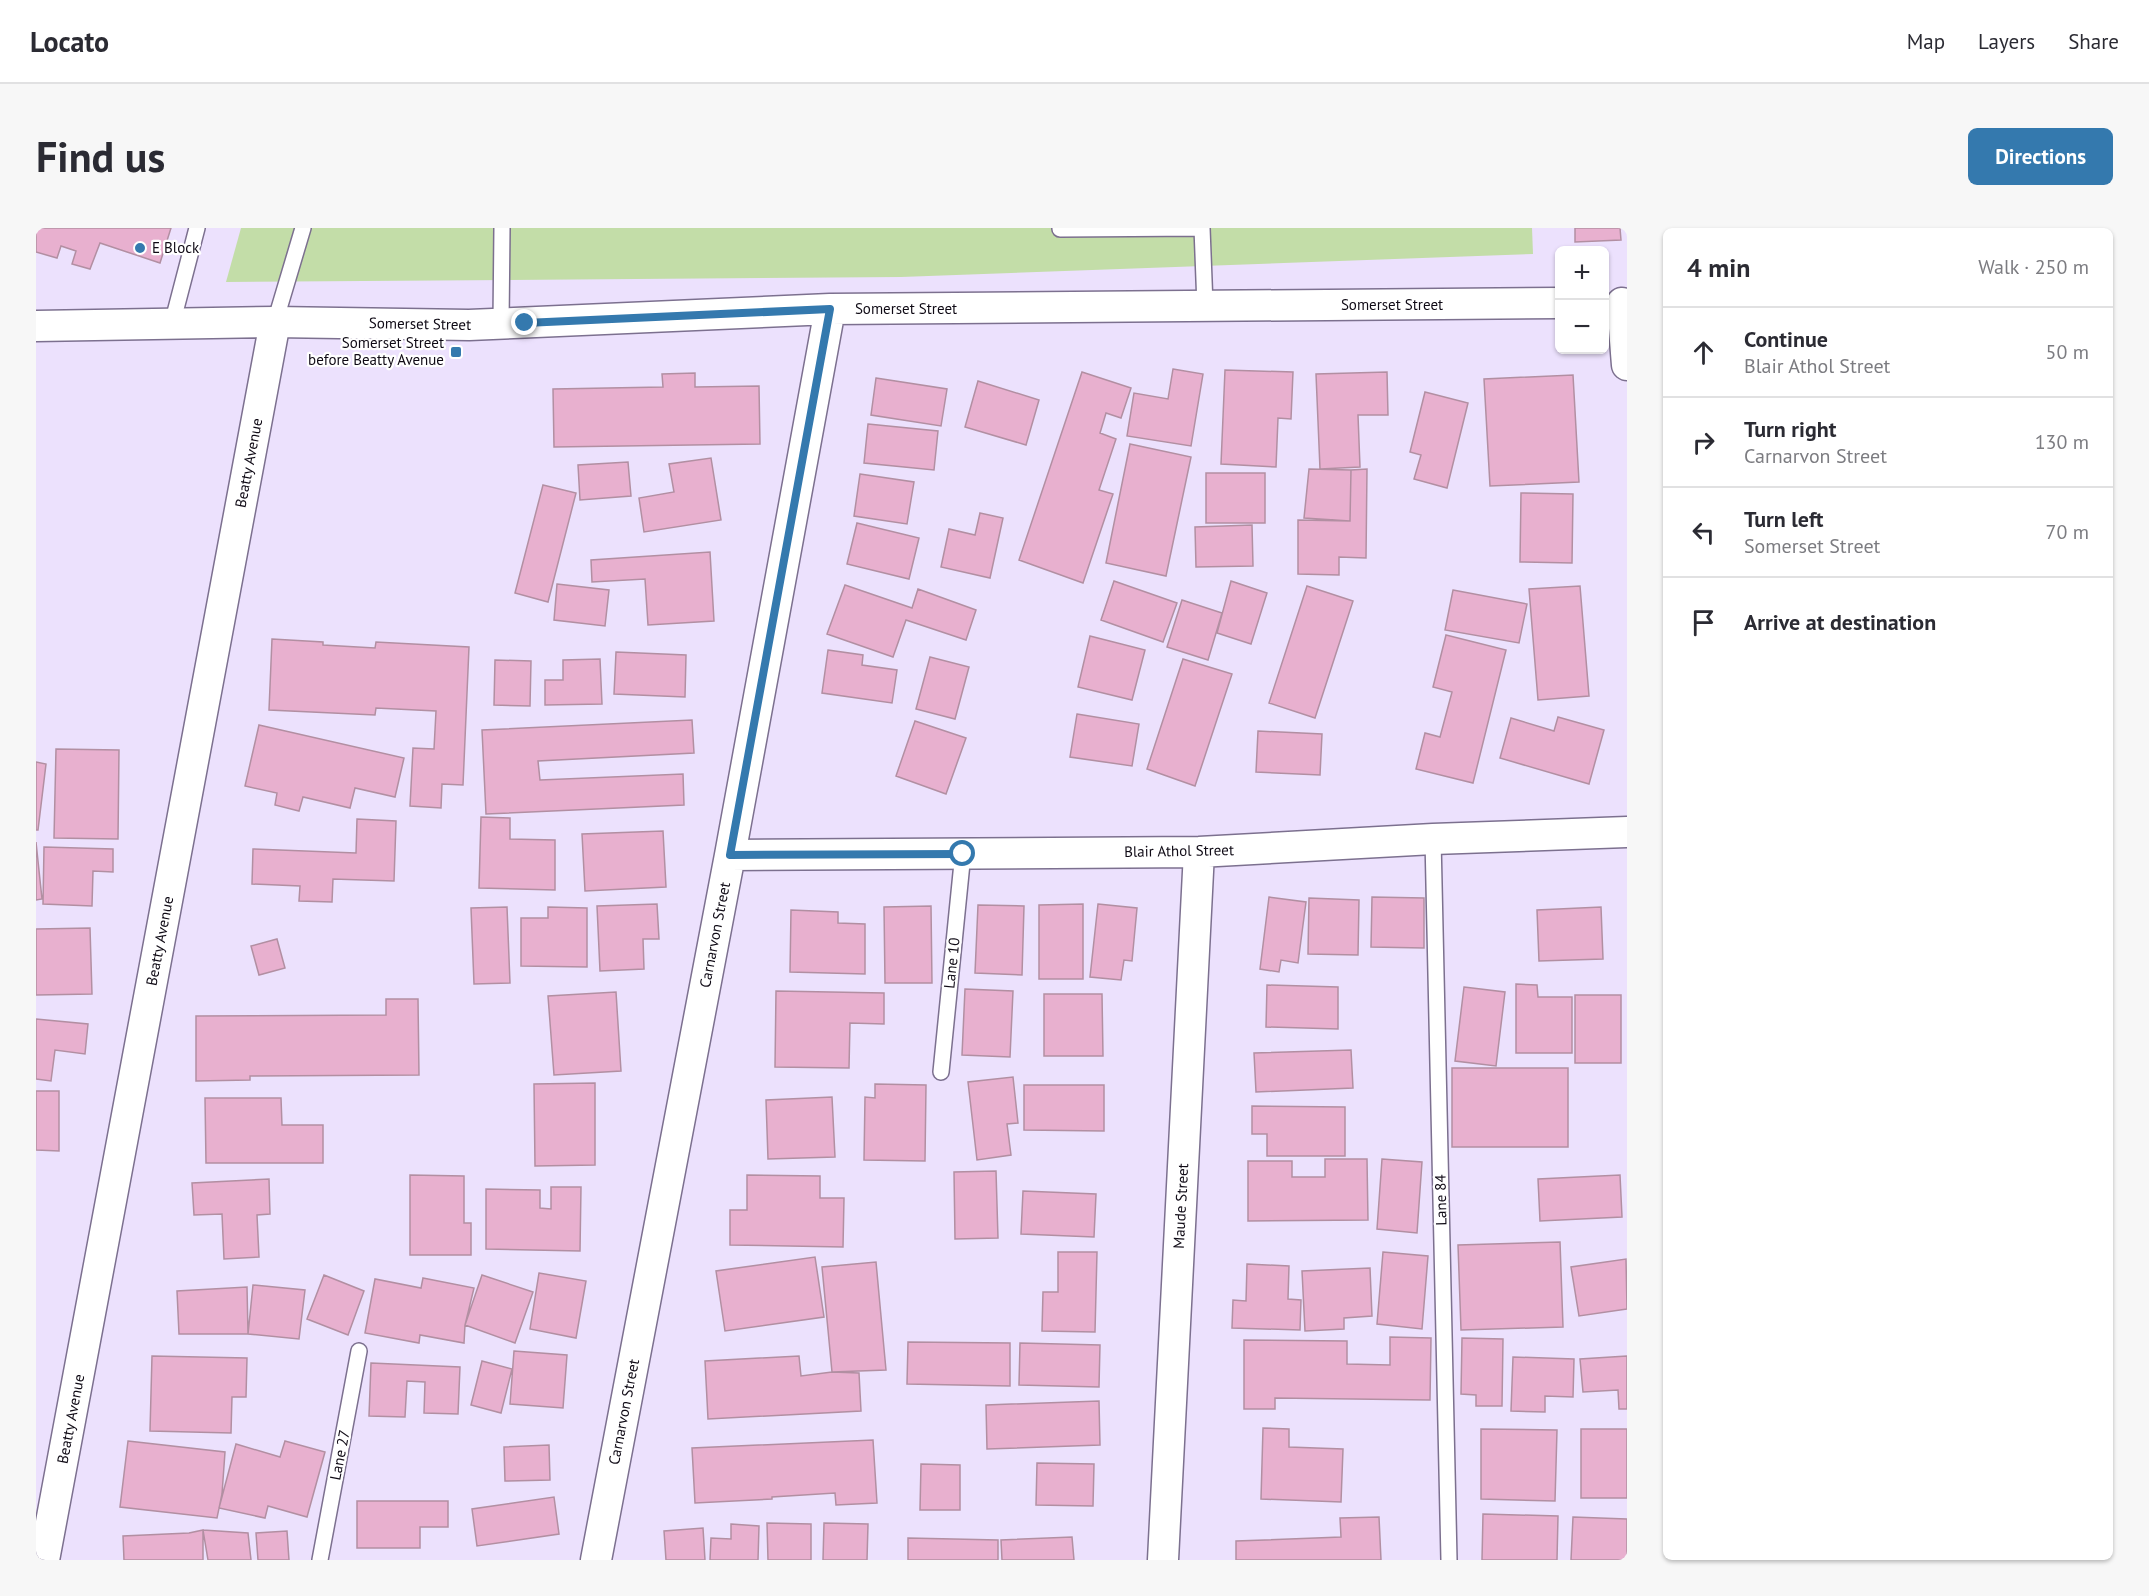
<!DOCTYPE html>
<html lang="en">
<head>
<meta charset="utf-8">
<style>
	body { margin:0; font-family:"PT Sans",sans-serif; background:#f7f7f7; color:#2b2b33 }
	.controls { position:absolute; right:18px; top:18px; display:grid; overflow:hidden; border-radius:9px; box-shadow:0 2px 4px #0004 }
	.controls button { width:54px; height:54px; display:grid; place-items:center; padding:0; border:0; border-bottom:2px solid #e1e1e2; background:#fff; color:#2b2b33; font:30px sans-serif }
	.stop { position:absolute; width:18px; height:18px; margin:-14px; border:4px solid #3479ae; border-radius:50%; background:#fff }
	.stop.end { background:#3479ae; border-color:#fff; box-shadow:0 2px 6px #0008 }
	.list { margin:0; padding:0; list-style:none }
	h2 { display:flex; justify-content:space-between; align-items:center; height:78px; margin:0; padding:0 24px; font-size:26px }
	h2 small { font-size:20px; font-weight:400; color:#7c7c81 }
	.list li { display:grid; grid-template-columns:39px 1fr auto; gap:18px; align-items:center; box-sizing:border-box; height:90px; padding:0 24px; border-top:2px solid #e1e1e2 }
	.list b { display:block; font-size:22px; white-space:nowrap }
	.list p { margin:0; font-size:20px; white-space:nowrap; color:#7c7c81 }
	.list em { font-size:20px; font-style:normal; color:#7c7c81 }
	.icon { flex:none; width:33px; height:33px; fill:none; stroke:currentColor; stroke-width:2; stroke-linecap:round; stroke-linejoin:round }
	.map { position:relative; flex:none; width:1591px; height:1332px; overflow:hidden; border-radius:9px }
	header { display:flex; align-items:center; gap:36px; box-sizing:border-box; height:84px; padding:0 30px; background:#fff; border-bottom:2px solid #e1e1e2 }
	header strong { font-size:28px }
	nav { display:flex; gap:33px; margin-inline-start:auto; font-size:21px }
	.intro { display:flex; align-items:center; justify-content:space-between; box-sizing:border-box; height:144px; padding:0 36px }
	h1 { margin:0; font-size:42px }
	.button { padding:15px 27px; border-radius:9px; background:#3479ae; color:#fff; font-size:21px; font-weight:700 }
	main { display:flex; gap:36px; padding:0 36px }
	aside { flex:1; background:#fff; border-radius:9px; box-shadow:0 2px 4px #0004 }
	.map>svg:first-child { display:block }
	.green { fill:#c3dda8 }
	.building { fill:#e8b0cf; stroke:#b28fa2; stroke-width:1.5 }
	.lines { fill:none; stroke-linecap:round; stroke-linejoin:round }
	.lane-casing { stroke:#7c708f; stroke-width:18 }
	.street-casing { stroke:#7c708f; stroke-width:33 }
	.lane { stroke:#fff; stroke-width:15 }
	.street { stroke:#fff; stroke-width:30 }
	.route { stroke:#3479ae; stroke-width:8 }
	.poi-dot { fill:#3479ae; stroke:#fff; stroke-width:2 }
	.labels { text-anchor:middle; stroke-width:4.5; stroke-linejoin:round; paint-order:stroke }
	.poi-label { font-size:15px; fill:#0f0a15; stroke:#fff; text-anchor:start }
	.street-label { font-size:15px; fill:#0f0a15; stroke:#fff }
</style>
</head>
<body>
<header>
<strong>Locato</strong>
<nav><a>Map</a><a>Layers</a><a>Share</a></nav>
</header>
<div class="intro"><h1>Find us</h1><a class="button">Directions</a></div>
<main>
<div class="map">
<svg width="1591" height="1332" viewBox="0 0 1591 1332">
	<rect width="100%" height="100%" fill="#ece1fd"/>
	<!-- green -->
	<path class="green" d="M205 0H1496L1497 26 865 49 190 54Z"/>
	<!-- building -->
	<path class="building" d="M0 0H135L124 35 64 15 54 41 36 36 40 23 25 18 21 30 0 24Z
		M1539 0H1584L1585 12 1539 14Z
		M1137 141 1167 146 1155 218 1091 208 1098 165 1132 171Z
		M1189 142 1257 144 1255 191 1242 190 1240 239 1185 236Z
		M1046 144 1095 160 1085 190 1070 185 1064 205 1080 211 1063 262 1077 266 1047 355 983 332Z
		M1351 144 1352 187H1322L1324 239 1284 241 1280 146Z
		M659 145V159L723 158 724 216 518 219 517 161 627 159 626 146Z
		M1537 147 1543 254 1454 258 1448 151Z
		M840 150 911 161 905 198 835 187Z
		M942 153 1003 172 990 217 929 199Z
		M1389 164 1432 175 1411 260 1378 251 1385 227 1374 224Z
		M832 196 902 203 898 242 828 235Z
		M1094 216 1155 229 1130 348 1070 335Z
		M675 230 685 292 608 304 603 270 638 264 633 236Z
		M592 234 595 268 544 272 542 237Z
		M1273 241 1315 242 1314 293 1268 290Z
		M1331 241 1330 330 1303 329V347L1262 346V292L1314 293 1315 242Z
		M1170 245H1229V295H1170Z
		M824 246 878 254 871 296 818 288Z
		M507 257 540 265 512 374 479 365Z
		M1485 265 1537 266 1536 335 1484 334Z
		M944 285 967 290 954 350 905 339 913 301 939 307Z
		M821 295 883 310 873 351 811 336Z
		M1216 297 1217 338 1160 339 1159 299Z
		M674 324 678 393 612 397 609 351 556 354 555 332Z
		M1078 353 1141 375 1127 414 1065 392Z
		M1195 353 1231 365 1215 416 1181 405Z
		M521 356 573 362 569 398 518 392Z
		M809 357 876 380 882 361 940 382 930 412 870 392 857 429 791 406Z
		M1271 358 1317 373 1279 490 1233 475Z
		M1544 358 1553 468 1502 472 1493 361Z
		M1417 362 1491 376 1483 415 1409 402Z
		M1146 372 1186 385 1172 432 1131 419Z
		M1410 407 1470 422 1437 555 1380 541 1389 505 1404 509 1416 464 1397 459Z
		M1054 408 1109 422 1096 472 1042 459Z
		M236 411 287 414V417L339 420 340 414 433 419 427 557 406 556 405 580 374 578 377 520 398 521 400 483 340 480 339 487 233 482Z
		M792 422 827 427 826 437 861 442 856 475 786 465Z
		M580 424 650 427 649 469 578 466Z
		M894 429 933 439 919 491 880 481Z
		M564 431 566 476 509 477V452H527V432Z
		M1147 431 1196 446 1159 558 1111 541Z
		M459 432 495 433 494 478 458 477Z
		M1041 486 1103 496 1096 538 1034 529Z
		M1522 489 1568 502 1553 556 1464 530 1475 490 1518 503Z
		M656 492 658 525 502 533 504 552 647 546 648 577 450 586 446 502Z
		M879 493 930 510 910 566 860 548Z
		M223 497 368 530 359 569 319 560 314 580 267 569 263 583 239 577 241 565 209 558Z
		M1222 503 1286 506 1284 547 1220 544Z
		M20 521 83 522 82 611 18 610Z
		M0 534 10 536 2 602H0Z
		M445 589 474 590V611L519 612V662L443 660Z
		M321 591 360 593 358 653 297 651 296 674 263 673 264 658 216 656 217 621 320 625Z
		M627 603 630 659 549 663 546 606Z
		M0 614 6 671 0 672Z
		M8 619 77 621V644L57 643 56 678 7 676Z
		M1233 669 1270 674 1262 735 1245 732 1243 744 1224 741Z
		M1336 669 1388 670V720L1335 719Z
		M1273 670 1323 672 1322 727 1272 726Z
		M621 676 623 711H607L608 741 564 743 561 678Z
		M1047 676V751H1003V677Z
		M1062 676 1101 680 1096 733 1088 732 1085 752 1054 749Z
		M942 677 988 678 986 747 939 745Z
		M895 678 896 755H849L848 679Z
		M471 679 474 755 438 756 435 680Z
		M512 679 551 680V739L485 738V690H512Z
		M1565 679 1567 731 1503 733 1501 682Z
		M755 682 802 684V695L829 696V746L754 744Z
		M54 700 56 766 0 767V701Z
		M241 711 249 740 223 747 215 718Z
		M1480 756 1501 757 1502 769H1536V825H1480Z
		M1231 757 1302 759V801L1230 799Z
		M1428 759 1469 764 1460 838 1419 833Z
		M929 761 977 763 974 829 926 827Z
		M740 763 848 765V796L814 795 813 840 739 839Z
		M580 764 585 843 518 847 512 768Z
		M1008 766H1066L1067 828H1008Z
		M1539 767H1585V835H1539Z
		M350 771H382L383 847 214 848V852L160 853V788L350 787Z
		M0 791 52 796 49 826 19 822 15 853 0 851Z
		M1315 822 1317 860 1220 864 1218 825Z
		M1416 840H1532V919H1416Z
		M977 849 982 895 971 896 975 927 941 932 932 854Z
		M559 855V937L499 938 498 856Z
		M839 856 890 857 889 933 828 932 829 869 839 870Z
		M988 857H1068V903L988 902Z
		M0 863H23V923L0 922Z
		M796 869 799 929 732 931 730 872Z
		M169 870H245L246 897H287V935H170Z
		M1216 878 1309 879V928H1231V906H1216Z
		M1289 931H1331L1332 992 1212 993V933H1256V949H1289Z
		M1346 931 1386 934 1381 1005 1341 1001Z
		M960 943 962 1010 919 1011 918 944Z
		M374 947 428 948V995H435V1027H374Z
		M711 947 784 948V970H808L807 1019 694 1017V982H711Z
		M1584 947 1586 989 1504 993 1502 951Z
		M233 951 234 986 221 987 223 1029 188 1031 186 986 158 987 156 955Z
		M515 959H545L544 1023 450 1021V961L504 962V980L515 981Z
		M987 963 1060 966 1058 1009 985 1006Z
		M1524 1014 1527 1099 1425 1102 1422 1017Z
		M1022 1024H1061L1059 1104 1006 1103 1007 1064H1022Z
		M1347 1024 1392 1028 1386 1101 1341 1096Z
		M779 1029 788 1089 689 1103 680 1043Z
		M1590 1031 1591 1081 1543 1088 1535 1039Z
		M840 1034 850 1142 796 1144 786 1039Z
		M1211 1036 1253 1038 1252 1071 1265 1072 1264 1102 1196 1100 1197 1072 1210 1073Z
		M1334 1040 1336 1088 1308 1090V1101L1269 1103 1266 1043Z
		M503 1045 550 1053 540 1110 494 1101Z
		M288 1047 328 1063 312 1107 271 1091Z
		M446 1047 497 1064 479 1115 429 1097Z
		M387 1050 438 1060 429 1097 428 1115 384 1107 383 1115 329 1105 339 1051 385 1060Z
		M217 1057 269 1062 263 1111 212 1106Z
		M211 1059 212 1106H143L141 1063Z
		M1354 1109 1395 1110 1394 1172 1239 1170V1181H1208V1112L1311 1113V1136L1354 1137Z
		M1426 1110 1467 1111 1466 1178H1440V1167L1425 1166Z
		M872 1114 974 1115V1158L871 1156Z
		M984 1115 1064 1117 1063 1159 983 1157Z
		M478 1123 531 1127 527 1180 474 1176Z
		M116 1128 211 1130 210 1169H196L195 1205 114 1203Z
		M763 1128 765 1148 796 1144 823 1145 825 1183 672 1191 669 1133Z
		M1591 1128V1181H1583L1582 1162 1547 1164 1544 1131Z
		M1477 1129 1538 1131 1537 1169 1509 1168V1184L1475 1183Z
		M446 1133 476 1141 465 1185 435 1177Z
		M335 1135 424 1139 422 1186 388 1185 389 1154 371 1153 369 1189 333 1188Z
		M1063 1173 1064 1217 951 1221 950 1177Z
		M1227 1200 1253 1201V1219L1307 1221 1305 1274 1225 1271Z
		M1445 1201 1521 1202 1519 1273 1445 1271Z
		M1545 1201H1591V1270H1545Z
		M837 1212 841 1275 800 1277 799 1265 736 1269V1271L659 1275 656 1220Z
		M92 1213 189 1224 186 1266 181 1290 84 1279Z
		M249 1213 289 1224 271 1289 232 1278 229 1290 183 1280 200 1216 244 1229Z
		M513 1217 514 1252 469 1253 468 1219Z
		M1001 1235 1058 1236 1057 1278 1000 1277Z
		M885 1236 924 1237V1282H884Z
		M518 1269 523 1306 441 1318 436 1281Z
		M321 1273H412V1299H384V1320H321Z
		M1447 1286 1522 1288 1521 1332H1446Z
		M1343 1289 1345 1332H1200V1313L1305 1309 1304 1290Z
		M1537 1289 1591 1291V1332H1535Z
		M731 1295 775 1296V1332H732Z
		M788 1295 832 1296 831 1332H787Z
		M695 1296 723 1298 722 1332H674L675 1310 695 1311Z
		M667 1300 669 1332H630L628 1303Z
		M167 1302 212 1305 215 1332H172Z
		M167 1302V1332H88L87 1308 153 1305Z
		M251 1303 253 1332H222L220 1305Z
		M1036 1309 1038 1332H966L965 1312Z
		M872 1310 962 1312V1332H872Z"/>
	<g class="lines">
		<defs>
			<path id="lane" d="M1024 1 1166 0 1169 78
				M239 94 267 0
				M465 95 466 0
				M136 96 161 0
				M1397 611 1413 1332
				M905 844 927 625
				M284 1332 323 1123"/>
			<path id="street" d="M1586 75 1591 137
				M0 98 239 94 433 97 794 81 1524 75
				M694 627 1163 624 1397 611 1591 604
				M8 1332 239 94
				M560 1332 694 627 794 81
				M1127 1332 1163 624"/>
		</defs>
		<!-- lane casing -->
		<use href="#lane" class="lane-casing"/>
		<!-- street casing -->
		<use href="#street" class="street-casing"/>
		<!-- lane -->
		<use href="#lane" class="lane"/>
		<!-- street -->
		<use href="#street" class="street"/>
	</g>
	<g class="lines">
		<!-- route -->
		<path class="route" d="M489 95 794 81 694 627 927 626"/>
	</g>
	<!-- markers -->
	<g class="poi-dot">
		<circle cx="104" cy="20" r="6"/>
		<rect x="414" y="118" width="12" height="12" rx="3"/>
	</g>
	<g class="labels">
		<!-- poi labels -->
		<g class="poi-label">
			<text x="116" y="25">E Block</text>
			<text x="408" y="120" text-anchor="end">Somerset Street<tspan x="408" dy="17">before Beatty Avenue</tspan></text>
		</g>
		<!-- street labels -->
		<g class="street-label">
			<text x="1356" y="82">Somerset Street</text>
			<text x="870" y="86">Somerset Street</text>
			<text transform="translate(384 96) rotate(1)" y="5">Somerset Street</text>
			<text transform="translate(213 235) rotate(-79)" y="5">Beatty Avenue</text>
			<text transform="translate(1143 623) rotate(-1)" y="5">Blair Athol Street</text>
			<text transform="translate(679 707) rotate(-79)" y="5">Carnarvon Street</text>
			<text transform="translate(124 713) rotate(-79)" y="5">Beatty Avenue</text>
			<text transform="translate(916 735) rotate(-84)" y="5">Lane 10</text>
			<text transform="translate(1405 972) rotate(-91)" y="5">Lane 84</text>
			<text transform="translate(1145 978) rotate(-87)" y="5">Maude Street</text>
			<text transform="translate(588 1184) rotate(-79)" y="5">Carnarvon Street</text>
			<text transform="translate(35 1191) rotate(-79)" y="5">Beatty Avenue</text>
			<text transform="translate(304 1227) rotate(-79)" y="5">Lane 27</text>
		</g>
	</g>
</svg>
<div class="controls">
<button>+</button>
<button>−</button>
</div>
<div class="stop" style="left:927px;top:626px"></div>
<div class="stop end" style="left:489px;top:95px"></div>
</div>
<aside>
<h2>4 min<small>Walk · 250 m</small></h2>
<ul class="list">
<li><svg class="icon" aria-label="ahead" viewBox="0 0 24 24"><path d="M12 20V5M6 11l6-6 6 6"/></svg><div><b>Continue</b><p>Blair Athol Street</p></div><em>50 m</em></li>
<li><svg class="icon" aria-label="right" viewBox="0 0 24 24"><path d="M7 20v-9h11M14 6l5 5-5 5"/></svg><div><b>Turn right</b><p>Carnarvon Street</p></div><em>130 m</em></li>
<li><svg class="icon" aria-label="left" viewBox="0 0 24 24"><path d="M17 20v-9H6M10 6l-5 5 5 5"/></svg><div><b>Turn left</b><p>Somerset Street</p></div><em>70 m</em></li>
<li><svg class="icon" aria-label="arrive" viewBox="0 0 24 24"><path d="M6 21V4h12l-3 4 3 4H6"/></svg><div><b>Arrive at destination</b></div></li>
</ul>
</aside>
</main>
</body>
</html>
